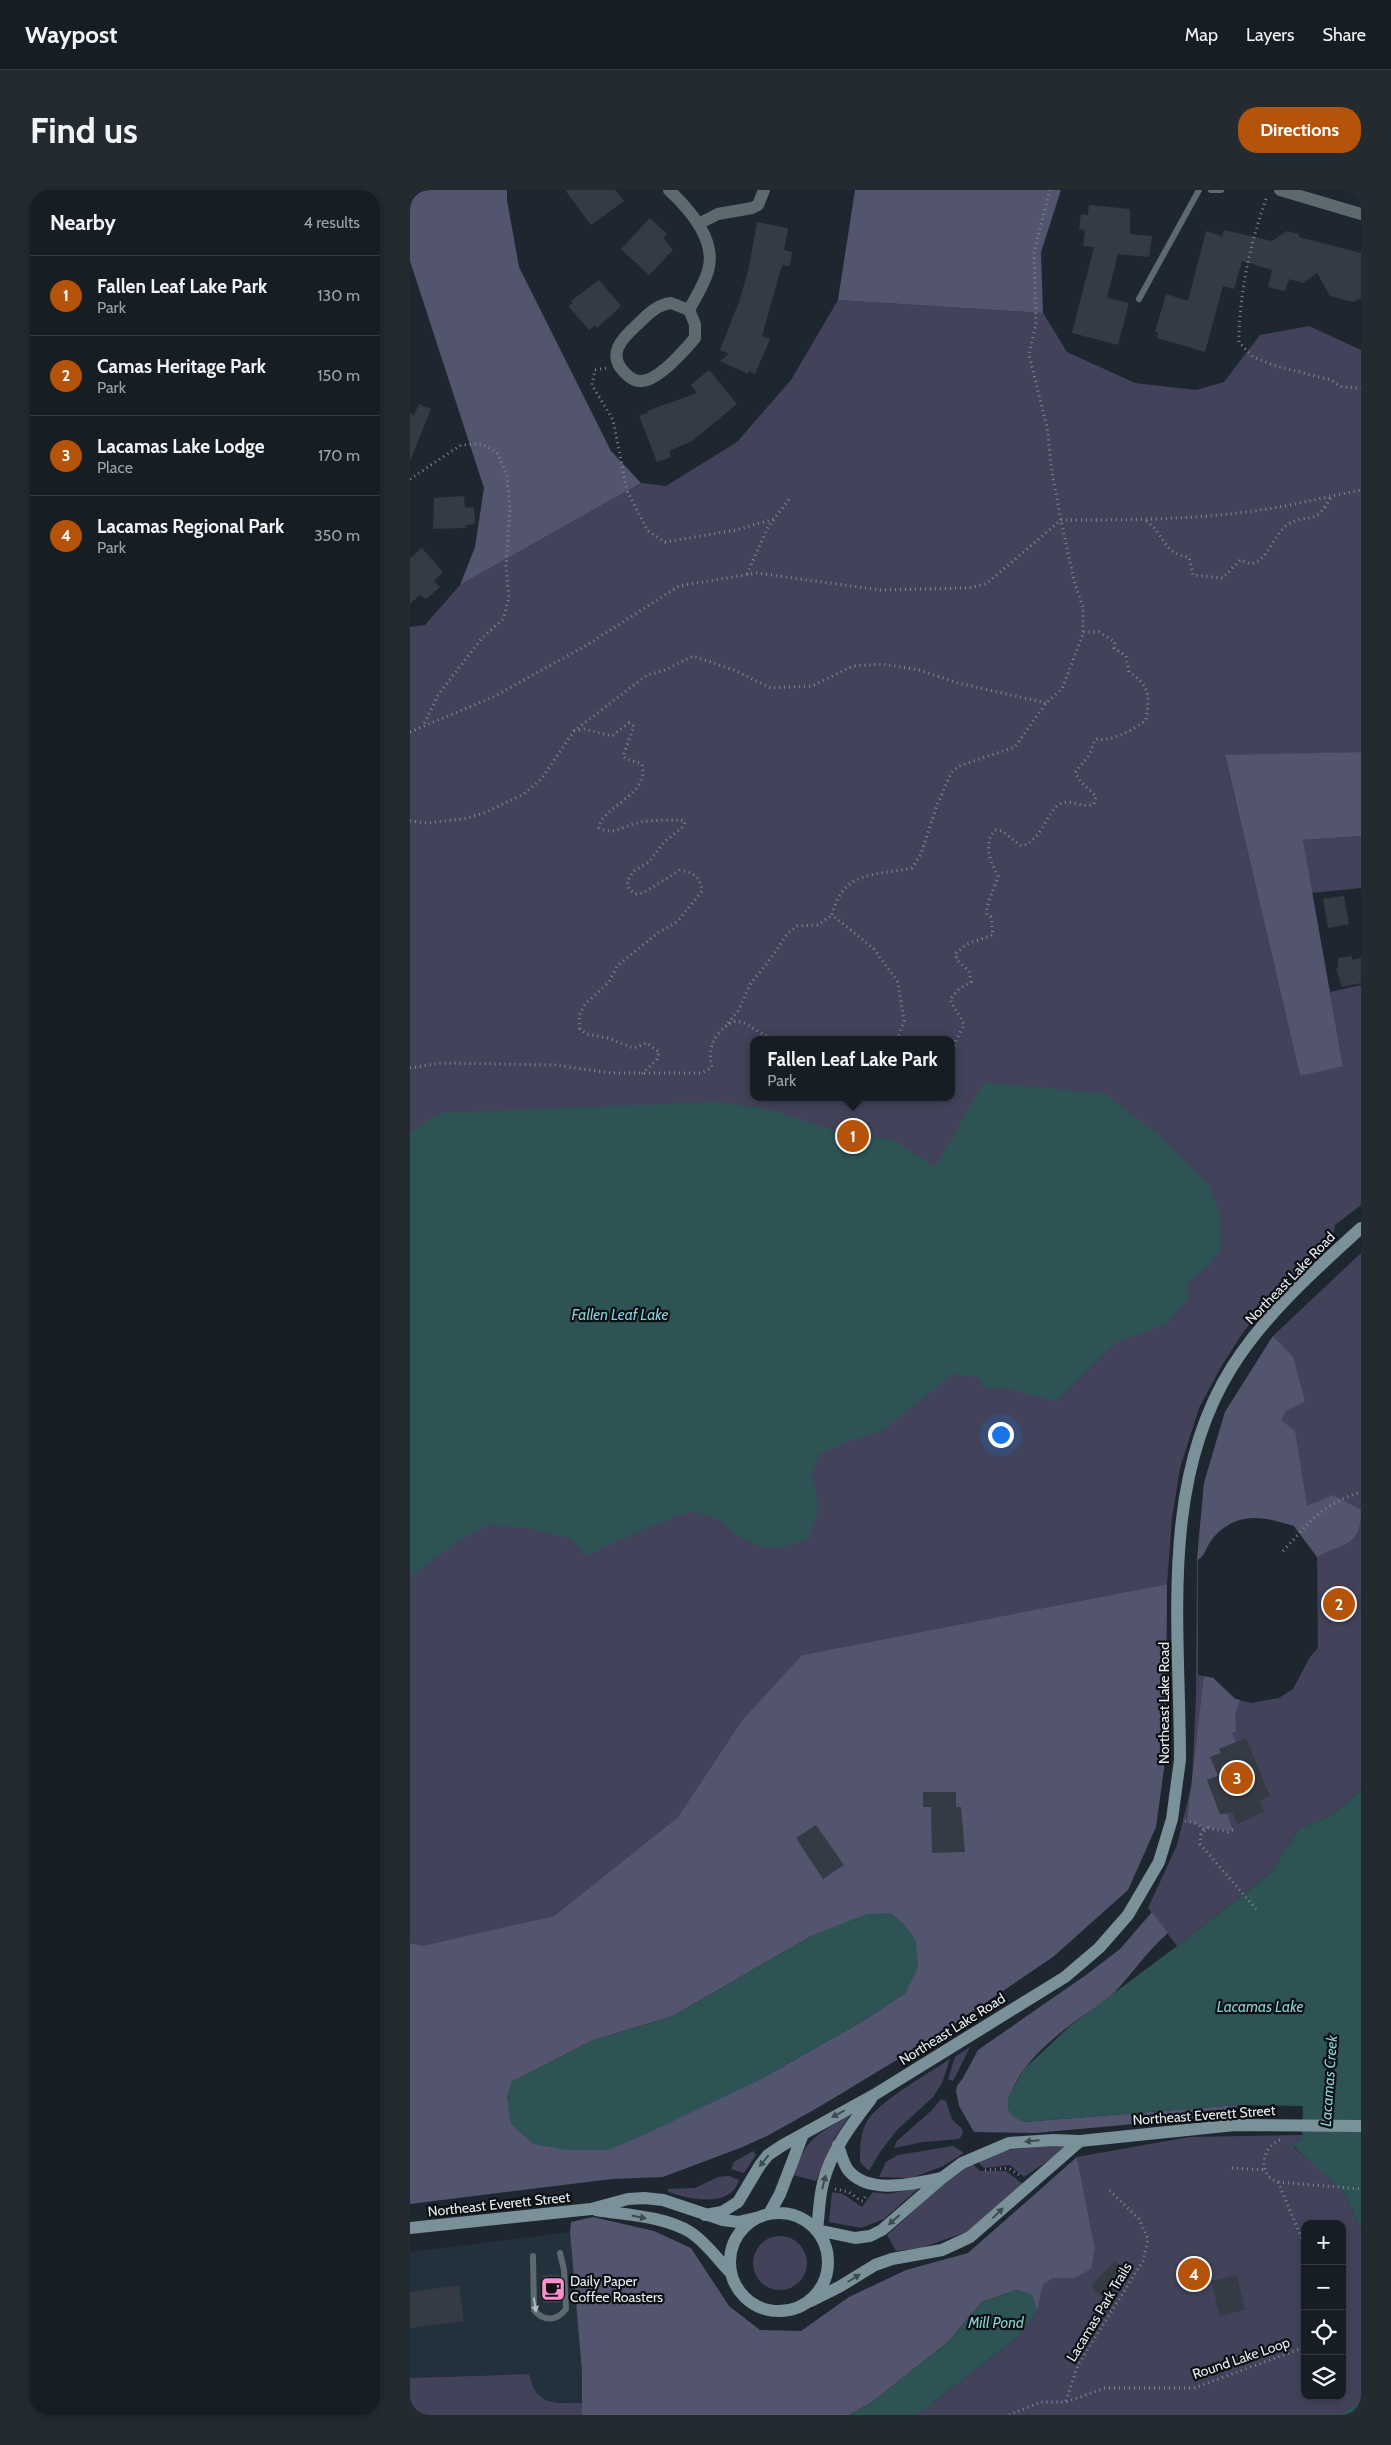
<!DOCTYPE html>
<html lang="en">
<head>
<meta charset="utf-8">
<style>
	body { margin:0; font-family:Cabin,sans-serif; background:#232a30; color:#f1f3f6 }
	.controls { position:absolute; right:15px; bottom:15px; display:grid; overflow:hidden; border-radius:10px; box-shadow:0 2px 8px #0003 }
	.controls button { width:45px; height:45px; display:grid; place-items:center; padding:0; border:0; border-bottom:1px solid #353b41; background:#161d23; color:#f1f3f6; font:25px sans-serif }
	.you { position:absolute; left:590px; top:1244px; width:18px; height:18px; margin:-12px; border:4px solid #fff; border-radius:50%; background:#1a73e8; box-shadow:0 0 0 8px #1a73e833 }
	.badge { display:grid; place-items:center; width:32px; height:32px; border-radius:50%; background:#b45309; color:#fff; font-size:16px; font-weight:700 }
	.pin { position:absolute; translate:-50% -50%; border:2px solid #fff; box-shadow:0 1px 5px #0006 }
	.popup { position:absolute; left:340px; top:846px; width:205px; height:65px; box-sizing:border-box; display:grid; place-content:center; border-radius:10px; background:#161d23; filter:drop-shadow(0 1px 4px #0005); font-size:16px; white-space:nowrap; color:#9ea2a6 }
	.popup b { font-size:19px; color:#f1f3f6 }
	.popup::after { content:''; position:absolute; left:50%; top:100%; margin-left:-10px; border:10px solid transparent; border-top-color:#161d23 }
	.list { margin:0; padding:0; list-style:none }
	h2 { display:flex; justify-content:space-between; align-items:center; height:65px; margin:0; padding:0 20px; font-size:21px }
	h2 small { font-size:16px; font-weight:400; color:#9ea2a6 }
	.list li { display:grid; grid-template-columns:32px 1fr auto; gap:15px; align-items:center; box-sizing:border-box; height:80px; padding:0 20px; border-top:1px solid #353b41 }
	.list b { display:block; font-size:19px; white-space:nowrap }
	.list p { margin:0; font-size:16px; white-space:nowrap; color:#9ea2a6 }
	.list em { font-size:16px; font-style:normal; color:#9ea2a6 }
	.icon { flex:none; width:28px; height:28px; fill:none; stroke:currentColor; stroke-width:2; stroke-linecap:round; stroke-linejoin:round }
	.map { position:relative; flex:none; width:951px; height:2225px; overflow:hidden; border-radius:20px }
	header { display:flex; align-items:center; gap:30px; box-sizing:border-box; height:70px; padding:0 25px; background:#161d23; border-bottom:1px solid #353b41 }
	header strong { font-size:24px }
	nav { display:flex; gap:28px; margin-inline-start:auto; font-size:18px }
	.intro { display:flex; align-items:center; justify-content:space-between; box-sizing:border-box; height:120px; padding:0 30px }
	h1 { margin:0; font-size:35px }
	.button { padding:12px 22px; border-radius:20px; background:#b45309; color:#fff; font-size:18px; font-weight:700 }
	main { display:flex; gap:30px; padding:0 30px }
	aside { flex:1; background:#161d23; border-radius:20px; box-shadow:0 2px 8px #0003 }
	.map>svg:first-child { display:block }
	.built { fill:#23313d }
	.green { fill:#42435a; fill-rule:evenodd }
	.forest { fill:#53546e; fill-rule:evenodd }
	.water { fill:#2e5355 }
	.building { fill:#353b45 }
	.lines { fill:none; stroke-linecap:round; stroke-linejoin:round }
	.path { stroke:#828990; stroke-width:3; stroke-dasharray:1 4; stroke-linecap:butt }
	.service { stroke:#5c6a70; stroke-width:6 }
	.minor { stroke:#5c6a70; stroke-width:12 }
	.secondary { stroke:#7a9199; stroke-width:12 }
	.oneway { fill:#3d4a4f }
	.oneway2 { fill:#afb8bd }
	.labels { text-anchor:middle; stroke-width:4.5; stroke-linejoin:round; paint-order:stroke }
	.street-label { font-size:14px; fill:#e6ecf1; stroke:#0c1013 }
	.poi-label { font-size:14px; fill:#e6ecf1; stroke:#0c1013; text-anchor:start }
	.water-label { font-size:15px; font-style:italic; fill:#89d1d6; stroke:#0c1013 }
</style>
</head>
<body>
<header>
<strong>Waypost</strong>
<nav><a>Map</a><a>Layers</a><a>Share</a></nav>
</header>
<div class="intro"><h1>Find us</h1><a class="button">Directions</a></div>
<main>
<aside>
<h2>Nearby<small>4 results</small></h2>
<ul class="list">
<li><span class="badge">1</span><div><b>Fallen Leaf Lake Park</b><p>Park</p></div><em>130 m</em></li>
<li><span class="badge">2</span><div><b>Camas Heritage Park</b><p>Park</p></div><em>150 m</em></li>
<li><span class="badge">3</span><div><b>Lacamas Lake Lodge</b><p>Place</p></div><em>170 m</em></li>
<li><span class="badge">4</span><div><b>Lacamas Regional Park</b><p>Park</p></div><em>350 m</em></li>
</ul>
</aside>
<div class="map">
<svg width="951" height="2225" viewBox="0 0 951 2225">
	<rect width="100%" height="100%" fill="#1e272f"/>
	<!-- built -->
	<path class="built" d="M160 2042 172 2182V2213L140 2212 130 2208 122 2197 118 2184 0 2188V2062Z"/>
	<!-- green -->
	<path class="green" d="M428 110 633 123 657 162 725 193 786 200 814 192 850 145 899 136 951 160V562L815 566 890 886 933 875 920 802 951 795V1015L925 1035 923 1048 906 1062 852 1118 830 1147 811 1177 789 1218 770 1278 762 1328 757 1394 392 1465 332 1530 268 1627 144 1726 13 1757 0 1753V437L15 435 50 395 231 293 256 296 327 252 381 190ZM344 850H542V907H344Z
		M951 646V698L902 703 892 650Z
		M951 1063V1600L922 1625 888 1639 861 1683 767 1756 738 1718 767 1655 782 1593 786 1506 787 1370 794 1293 815 1222 863 1146ZM847 1326 884 1336 907 1367 908 1458 900 1467 883 1499 869 1508 841 1513 826 1509 803 1488 788 1485V1370C796 1365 796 1357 801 1350 812 1334 829 1329 847 1326Z
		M560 1857 543 1891 538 1889 545 1867Z
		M540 1869 532 1893 523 1907 487 1940 470 1962 459 1981 450 1972C450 1957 450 1939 460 1927 475 1908 519 1883 540 1869Z
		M531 1909 536 1911 542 1929 553 1940 552 1945 549 1949 513 1952 484 1958 487 1951 522 1920Z
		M441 1924 424 1949 406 1991 383 1985C398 1945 406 1946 441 1924Z
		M892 1945V1950L885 1951 884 1958 918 1985 933 2001 951 2038V2211L929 2225H507L609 2146 627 2122 633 2095 643 2088H664L685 2058 667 1967 779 1947ZM895 2034H932V2206H895Z
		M664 1953 614 1987 600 1975 574 1978 568 1972 588 1961Z
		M543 1956 554 1963 533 1976 502 1988 469 1987 476 1972 488 1965Z
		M343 1961 346 1965 334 1983 321 1979 324 1972Z
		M562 1973 570 1981H596L614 1995 559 2041 511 2058 486 2061 477 2045 536 1991Z
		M319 1986 329 1990C321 2019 278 2009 258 2002V1999L285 1998 308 1987Z
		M509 1998 474 2029 451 2038 419 2032 422 2002 433 2004 452 2017 463 2002 478 2004Z
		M343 2073a27 27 0 1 1 54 0a27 27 0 1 1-54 0Z
		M119 2184C126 2216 143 2213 172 2213V2225H0V2188Z"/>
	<!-- forest -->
	<path class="forest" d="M0 0H97V10L109 77 201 261 231 293 50 395 65 357 74 298 0 71Z
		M445 0H651L631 62 633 123 428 110Z
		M951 562V646L893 650 933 876 890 886 815 565Z
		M863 1146 883 1167 895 1211 876 1221 871 1230 885 1241 897 1316 923 1305 951 1320C951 1357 935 1352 907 1367L884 1336C854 1326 826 1321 803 1348 796 1356 796 1365 787 1370L794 1293 815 1222Z
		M757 1394 756 1565 746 1637 718 1700 643 1767 528 1845 409 1917 357 1946 330 1958 253 1987 202 1989 0 2014V1753L13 1756 144 1726 268 1627 332 1530 392 1465ZM403 1745 508 1776 495 1803 453 1831 347 1891 302 1910 97 1908 102 1892 181 1851 263 1826Z
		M794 1486 803 1488 825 1509 830 1510 825 1524 826 1541 822 1543 826 1552 809 1559 811 1563 801 1567 808 1586 797 1590 810 1624H817L823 1640C813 1643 804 1635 794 1640L788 1634 777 1632Z
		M742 1722 758 1743C737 1761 723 1783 704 1803 694 1813 681 1820 670 1828 642 1848 599 1883 598 1919L613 1932 827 1915 825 1925 625 1943 564 1942 549 1916 546 1901 547 1896 553 1888 568 1860 676 1785 710 1759Z
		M667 1967 685 2058 681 2079 664 2088H643L633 2095 627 2122 622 2105 606 2100 572 2112 538 2152 462 2212 439 2225H172V2182L160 2042 161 2032 183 2027 244 2041 281 2058 319 2116 350 2140 391 2141 439 2107 496 2080 558 2063Z"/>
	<!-- water -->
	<path class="water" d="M574 892 695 904 750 946 799 995 810 1024 811 1058 800 1074 777 1094V1110L756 1134 705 1153 646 1211 595 1198H577L566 1187 543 1184 470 1242 442 1250 409 1264 402 1284 407 1309V1325L398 1349 369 1358 349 1356 327 1346 311 1331 284 1321 261 1328 176 1365 160 1348 118 1338 78 1335 48 1351 0 1387V943L30 923 306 912 362 920 425 941 483 950 525 977Z
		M951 1600V2038L933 2001 882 1955 885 1951 892 1950 893 1916 827 1915 613 1932 602 1926 598 1919V1907L614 1879 660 1836 767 1756 861 1683 888 1639 922 1625Z
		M481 1723 495 1735 506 1751 508 1776 495 1803 453 1831 347 1891 234 1945 198 1960H157L123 1954 101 1934 97 1908 102 1892 181 1851 263 1826 403 1745 457 1724Z
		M606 2100 622 2105 627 2122 609 2146 507 2225H439L462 2212 538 2152 572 2112Z
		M951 2211V2225H929Z"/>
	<!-- building -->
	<path class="building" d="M155 0H205L214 11 181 35Z
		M679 15 720 19V44L742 46 739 67 708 64 697 108 719 113 708 155 662 143 684 57 673 56 675 40 669 39 671 24 678 25Z
		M240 28 257 44 253 48 263 60 239 85 211 59Z
		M347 32 378 38 374 60 382 62 380 76 372 75 352 146 360 149 345 184 339 181 338 184 310 171 319 164 310 160 330 109 339 77Z
		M814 40 862 51 877 41 889 44V47L951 63V108L943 112 920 106 907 83 893 93 879 89 875 101 858 97 862 80 832 71 824 99 813 96 795 162 747 148 748 142H745L756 104 778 111 796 41 812 46Z
		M189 90 211 116 187 138 185 136 179 140 158 116 163 113 161 111Z
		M299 180 327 214 282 251 259 261 261 267 247 272 229 226 238 223 237 221 287 203 281 195Z
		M9 214 21 219 0 271V223L4 225Z
		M54 306 55 318 64 317 65 334 56 335V338L23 339 24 308Z
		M12 358 33 382 24 391 30 397 16 409 10 405 0 414V368Z
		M934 706 939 734 918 738 913 709Z
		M942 766V770L951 768V793L932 797 926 779 928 778V768Z
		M836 1548 860 1606 850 1610 854 1622 827 1634 822 1622 810 1624 797 1590 808 1586 800 1567 811 1563 809 1559Z
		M513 1602H546V1617H551L555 1662 522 1663 521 1617H513Z
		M406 1635 434 1675 413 1689 386 1648Z
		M705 2071 720 2086 695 2111 681 2096Z
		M149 2084 151 2113H133L132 2085Z
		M827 2085 835 2120 810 2126 801 2091Z
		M49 2095 54 2131 0 2138V2102Z"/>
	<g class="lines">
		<!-- path -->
		<path class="path" d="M856 9C840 55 829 104 829 152L843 167 866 176 921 190 932 197 951 198
			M196 178 185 180 182 195 203 230 217 301 238 341 255 352 326 340 364 329
			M0 289 51 255 72 254 87 262 97 286 100 319 96 375 99 408 93 429 72 448 28 505 13 536
			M736 331C756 345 752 364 779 367L783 385 813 388 830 370 841 374C860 369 862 346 877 335 898 321 904 339 921 307
			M337 384 358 337 380 308
			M164 541 174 539 202 546 219 533 224 536 213 566 216 569 232 574C240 606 190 617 189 638 203 646 213 636 227 633 240 629 257 631 271 630L275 632 273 637 254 652 239 672 224 681 217 691 219 699 225 704 233 703 270 680C284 683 290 686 292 701L267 732 249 742 207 776 199 792 175 814 169 826 170 839 176 844 198 848 223 858 237 853 249 862 247 869 232 884
			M0 542 83 507 177 455 269 396 347 383 470 400 559 398 576 394 651 330C720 330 789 330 857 319 889 314 920 306 951 300
			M0 631 17 633 53 629 74 623 114 604 132 588 164 541 237 485 255 480 283 466 324 480 361 498 402 496 443 476 473 474 509 480 548 493 636 513
			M318 833 328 821 341 793 362 767 377 744 387 736 408 735 422 725
			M487 850 494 831 488 792 463 758 422 725C433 680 464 686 502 678L511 664 527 615 541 583 549 576 605 557 636 513 652 499 673 444V418L664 391 651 330 642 283 637 237 619 165 626 134 624 62 640 0
			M542 871 546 851 554 835C550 825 544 819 540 809L549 799 561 792 559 781 548 771 545 764 557 754 583 745 581 727 577 725C575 715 585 698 588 686 580 672 573 653 585 640L592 641 611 656C632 652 636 622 650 614 660 608 672 619 684 614L686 606 670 591 665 583C669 576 675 572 679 565 682 561 682 554 686 549 702 552 723 540 736 530 740 505 740 496 719 482L716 466 704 458 705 452 689 442H673
			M0 878 31 873 145 875 202 883H292L302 877C299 864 300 855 308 844 326 824 331 831 351 843 356 846 363 848 369 850
			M499 907H507
			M873 1361C900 1332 912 1314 951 1302
			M775 1631 788 1634 794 1640
			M823 1640 818 1642 798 1638 791 1644 790 1654 846 1719
			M870 1950C851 1957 847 1985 868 1992L895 2056
			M822 1978 855 1980
			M575 1980 598 1978 611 1986
			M868 1992 951 1999
			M425 1999 439 2002 451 2011H453L456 2005
			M656 2211 668 2175 733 2071 738 2049 729 2029 697 1998
			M599 2225 631 2212H656L695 2198H784L895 2157"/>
		<!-- service -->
		<path class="service" d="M801 0H811
			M729 109 789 0
			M123 2066 124 2120C134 2132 147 2131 156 2119L154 2080 150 2063"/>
		<!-- minor -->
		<path class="minor" d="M259 0C280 20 307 50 298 81 294 95 285 108 279 120
			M870 0 951 24
			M288 34 308 24 342 18 348 15 354 0
			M261 113 279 120 285 134V148C274 161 249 190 232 191 225 192 220 188 215 183 195 163 214 147 229 133 239 123 247 115 261 113Z"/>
		<!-- secondary -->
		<path class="secondary" d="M428 1955C431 1964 433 1973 438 1980 459 2006 505 1993 532 1988
			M186 2020C216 2025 254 2026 280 2042 296 2052 308 2070 321 2083
			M320 2072a49 49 0 1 1 98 0a49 49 0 1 1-98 0Z
			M359 2024 370 2004 393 1944
			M295 2025 312 2022 328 2012 350 1975 358 1965 373 1955 464 1905 655 1787 689 1758 718 1725 749 1672 762 1629 770 1570C770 1438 749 1293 822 1177 856 1123 905 1080 951 1038
			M0 2038 181 2019 218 2009 234 2008 253 2010 313 2030 328 2032 350 2027
			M407 2040 445 2048 460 2046 472 2040 532 1988 552 1973 599 1953 643 1950 670 1951 825 1935 951 1936
			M407 2040C409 2025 409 2008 413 1993 421 1961 441 1935 461 1909
			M401 2111 429 2097 465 2075 482 2069 532 2060 560 2047 670 1951"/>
	</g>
	<!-- one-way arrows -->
	<defs><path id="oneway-solid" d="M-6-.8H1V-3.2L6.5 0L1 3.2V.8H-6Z" transform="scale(1.25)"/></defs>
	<g class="oneway">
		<use href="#oneway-solid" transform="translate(428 1924) rotate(152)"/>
		<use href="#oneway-solid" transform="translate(622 1951) rotate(175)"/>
		<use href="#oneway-solid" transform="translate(354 1971) rotate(129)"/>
		<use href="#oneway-solid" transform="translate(414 1992) rotate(-76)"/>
		<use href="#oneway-solid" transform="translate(588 2023) rotate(-44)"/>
		<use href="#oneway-solid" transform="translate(229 2027) rotate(11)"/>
		<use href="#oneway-solid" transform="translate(484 2030) rotate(139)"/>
		<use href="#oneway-solid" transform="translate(444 2088) rotate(-32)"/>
	</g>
	<use class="oneway2" href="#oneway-solid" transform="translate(125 2115) rotate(81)"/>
	<!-- icons -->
	<defs>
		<symbol id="cafe-square" viewBox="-11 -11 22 22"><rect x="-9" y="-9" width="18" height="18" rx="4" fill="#f890cd" stroke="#0c1013"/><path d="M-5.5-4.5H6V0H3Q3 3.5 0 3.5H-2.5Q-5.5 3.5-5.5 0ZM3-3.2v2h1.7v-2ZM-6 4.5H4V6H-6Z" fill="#111"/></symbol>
	</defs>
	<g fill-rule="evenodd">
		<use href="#cafe-square" x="129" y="2085" width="28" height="28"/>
	</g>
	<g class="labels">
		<!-- street labels -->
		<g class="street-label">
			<text transform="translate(880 1088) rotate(-46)" y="5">Northeast Lake Road</text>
			<text transform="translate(754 1513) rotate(-90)" y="5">Northeast Lake Road</text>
			<text transform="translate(542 1839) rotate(-32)" y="5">Northeast Lake Road</text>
			<text transform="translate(794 1925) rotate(-4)" y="5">Northeast Everett Street</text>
			<text transform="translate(89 2014) rotate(-6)" y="5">Northeast Everett Street</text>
			<text transform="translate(689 2122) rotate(-59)" y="5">Lacamas Park Trails</text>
			<text transform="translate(831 2168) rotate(-19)" y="5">Round Lake Loop</text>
		</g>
		<!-- poi labels -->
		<g class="poi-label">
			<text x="160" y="2096">Daily Paper<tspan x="160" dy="16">Coffee Roasters</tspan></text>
		</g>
		<!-- water labels -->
		<g class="water-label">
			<text x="210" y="1130">Fallen Leaf Lake</text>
			<text x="850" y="1822">Lacamas Lake</text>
			<text transform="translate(919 1891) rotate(-86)" y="5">Lacamas Creek</text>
			<text x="586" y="2138">Mill Pond</text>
		</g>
	</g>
</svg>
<div class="controls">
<button>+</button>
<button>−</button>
<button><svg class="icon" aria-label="locate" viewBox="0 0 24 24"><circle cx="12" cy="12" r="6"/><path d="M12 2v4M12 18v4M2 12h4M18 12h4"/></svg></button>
<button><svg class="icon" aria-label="layers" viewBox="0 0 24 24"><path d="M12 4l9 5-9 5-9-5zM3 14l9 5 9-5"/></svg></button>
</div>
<div class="you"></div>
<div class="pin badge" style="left:443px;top:946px">1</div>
<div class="popup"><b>Fallen Leaf Lake Park</b>Park</div>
<div class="pin badge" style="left:929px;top:1414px">2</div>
<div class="pin badge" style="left:827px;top:1588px">3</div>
<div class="pin badge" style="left:784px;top:2084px">4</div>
</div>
</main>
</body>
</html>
